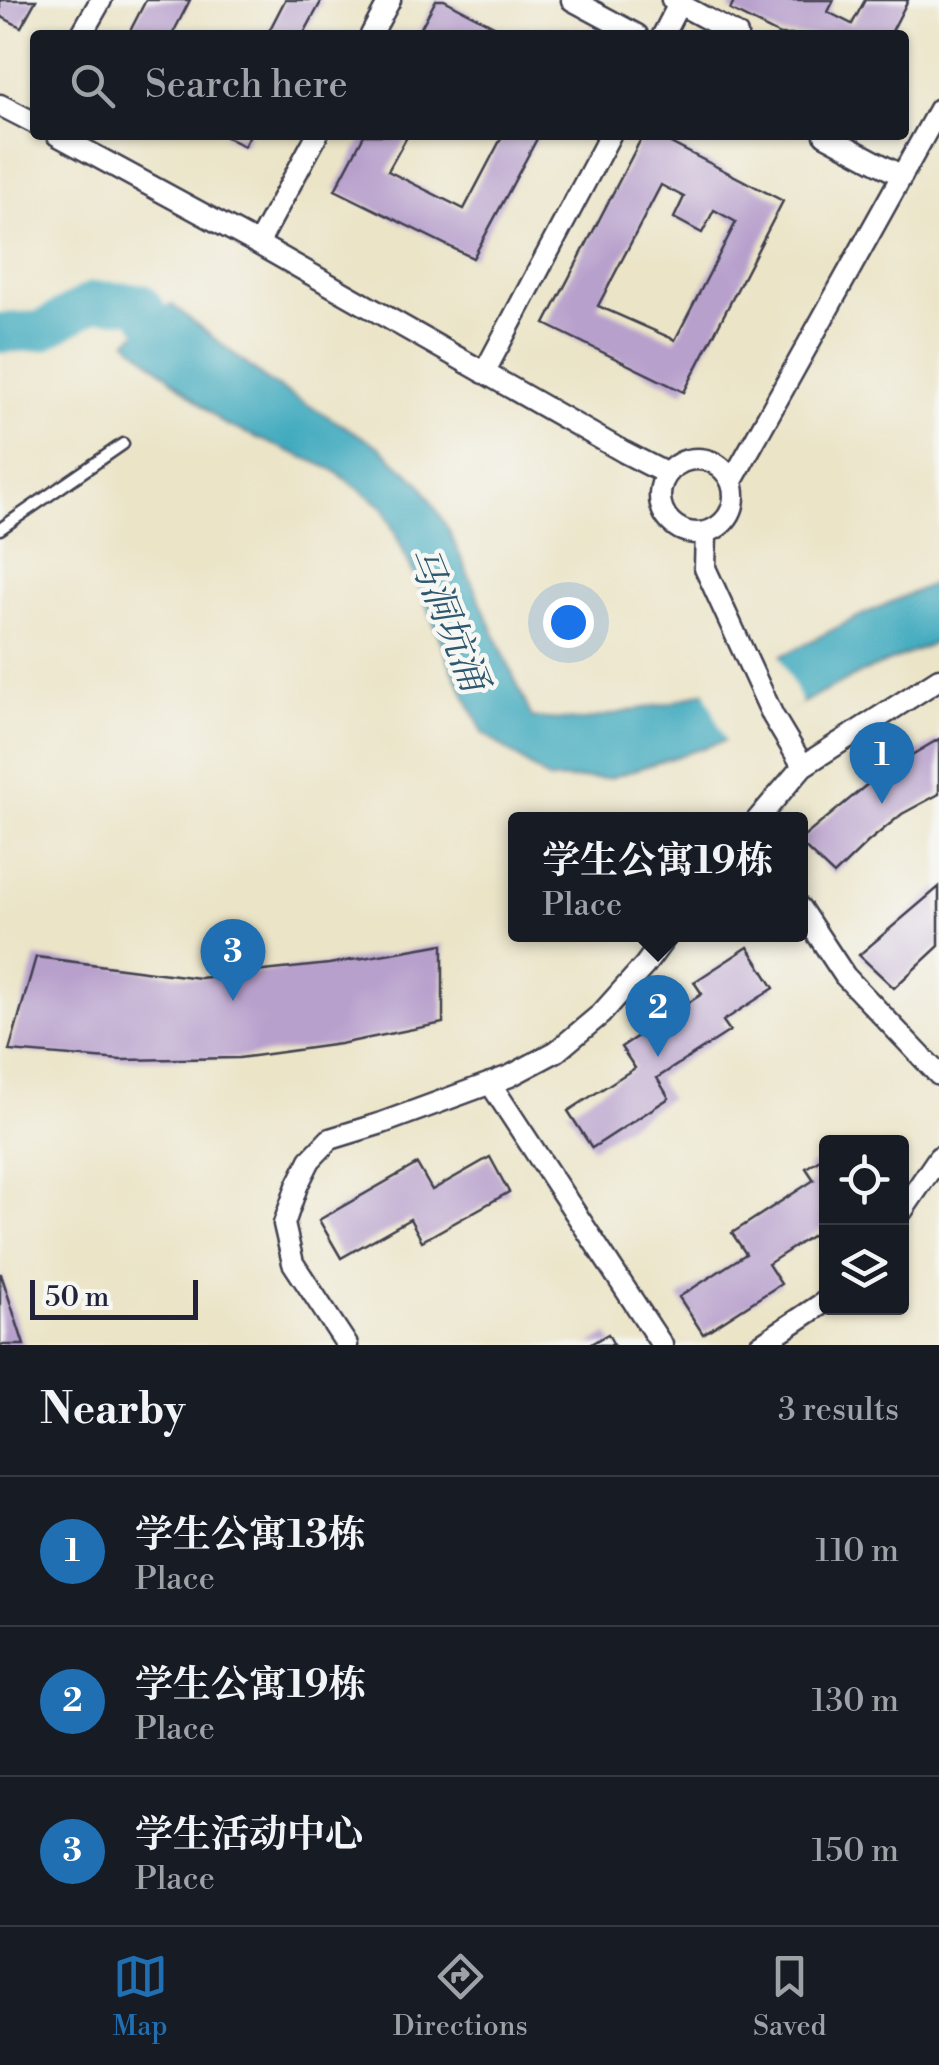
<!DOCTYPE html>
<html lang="en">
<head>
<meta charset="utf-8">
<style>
	body { margin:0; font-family:"Libre Bodoni","Noto Serif SC",serif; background:#242831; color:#f1f3f6 }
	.controls { position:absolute; right:30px; bottom:30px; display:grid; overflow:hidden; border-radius:10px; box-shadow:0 2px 8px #0004 }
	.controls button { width:90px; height:90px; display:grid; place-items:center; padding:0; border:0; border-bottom:2px solid #363941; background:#171b24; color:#f1f3f6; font:50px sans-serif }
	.scale { position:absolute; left:30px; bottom:25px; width:168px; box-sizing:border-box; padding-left:10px; border:5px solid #22223b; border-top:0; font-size:28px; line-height:35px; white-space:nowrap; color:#22223b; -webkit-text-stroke:8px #f6f6f2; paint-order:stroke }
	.you { position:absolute; left:568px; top:622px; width:35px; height:35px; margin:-25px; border:8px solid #fff; border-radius:50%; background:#1a73e8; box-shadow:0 0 0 15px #1a73e833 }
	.badge { display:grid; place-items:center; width:65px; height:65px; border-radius:50%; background:#1f6fb2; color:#fff; font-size:32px; font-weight:700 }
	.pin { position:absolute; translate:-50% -82px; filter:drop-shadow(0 2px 5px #0008) }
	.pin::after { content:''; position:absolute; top:52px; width:35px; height:30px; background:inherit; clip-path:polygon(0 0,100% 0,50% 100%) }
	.popup { position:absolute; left:508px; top:812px; width:300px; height:130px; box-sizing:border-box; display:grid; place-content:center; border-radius:10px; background:#171b24; filter:drop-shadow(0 2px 8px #0005); font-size:32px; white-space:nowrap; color:#9ea1a6 }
	.popup b { font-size:38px; color:#f1f3f6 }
	.popup::after { content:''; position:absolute; left:50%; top:100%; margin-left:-20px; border:20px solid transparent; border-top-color:#171b24 }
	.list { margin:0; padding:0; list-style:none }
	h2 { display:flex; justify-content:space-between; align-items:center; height:130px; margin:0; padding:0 40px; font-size:42px }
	h2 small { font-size:32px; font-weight:400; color:#9ea1a6 }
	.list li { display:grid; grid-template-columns:65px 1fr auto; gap:30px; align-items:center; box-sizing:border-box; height:150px; padding:0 40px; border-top:2px solid #363941 }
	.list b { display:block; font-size:38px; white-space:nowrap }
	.list p { margin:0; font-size:32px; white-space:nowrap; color:#9ea1a6 }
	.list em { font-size:32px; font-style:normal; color:#9ea1a6 }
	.icon { flex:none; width:55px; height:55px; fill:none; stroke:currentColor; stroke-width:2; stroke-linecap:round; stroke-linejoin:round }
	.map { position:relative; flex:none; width:939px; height:1345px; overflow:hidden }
	.search { position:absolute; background:#171b24; box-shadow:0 2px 8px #0004; left:30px; right:30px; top:30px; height:110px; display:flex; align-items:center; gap:25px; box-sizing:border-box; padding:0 35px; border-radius:10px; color:#9ea1a6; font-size:38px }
	.sheet { height:580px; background:#171b24 }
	nav { display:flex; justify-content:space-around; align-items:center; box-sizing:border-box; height:140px; border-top:2px solid #363941; background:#171b24; font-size:28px; color:#9ea1a6 }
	nav a { display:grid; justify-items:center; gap:5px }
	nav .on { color:#1f6fb2 }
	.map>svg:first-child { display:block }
	.water { fill:#3da9bd; stroke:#30667c; stroke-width:2.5 }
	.pier { fill:#ebe4c7 }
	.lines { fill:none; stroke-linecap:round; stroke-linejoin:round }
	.river { stroke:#3da9bd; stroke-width:40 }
	.building { fill:#b8a0cc; fill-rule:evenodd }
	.service-casing { stroke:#403f50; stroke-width:15 }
	.minor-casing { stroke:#403f50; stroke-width:25 }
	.service { stroke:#fff; stroke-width:10 }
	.minor { stroke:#fff; stroke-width:20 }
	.labels { text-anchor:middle; stroke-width:9; stroke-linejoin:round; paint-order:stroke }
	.water-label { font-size:38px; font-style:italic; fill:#2d586f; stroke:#f6f6f2 }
</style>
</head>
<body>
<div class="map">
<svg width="939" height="1345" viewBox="0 0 939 1345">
	<rect width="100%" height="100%" fill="#f6f6f2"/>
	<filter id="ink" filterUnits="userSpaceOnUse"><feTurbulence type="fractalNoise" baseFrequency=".01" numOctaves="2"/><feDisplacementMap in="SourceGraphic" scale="20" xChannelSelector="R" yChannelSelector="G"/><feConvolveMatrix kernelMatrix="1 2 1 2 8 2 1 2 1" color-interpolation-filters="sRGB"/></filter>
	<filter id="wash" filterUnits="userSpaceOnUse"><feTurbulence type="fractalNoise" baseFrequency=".0048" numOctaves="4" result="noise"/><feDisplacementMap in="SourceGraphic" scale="40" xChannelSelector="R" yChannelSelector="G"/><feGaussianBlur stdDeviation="2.25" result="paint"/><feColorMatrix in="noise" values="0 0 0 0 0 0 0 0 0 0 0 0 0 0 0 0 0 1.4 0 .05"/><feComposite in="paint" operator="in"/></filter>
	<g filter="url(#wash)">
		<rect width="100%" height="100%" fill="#ebe4c7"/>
		<!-- water -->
		<path class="water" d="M171 304 269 382 378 446 421 484 449 531 532 718 580 721 670 703 727 684 860 616 939 581V641L864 672 730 739 610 778 549 780 483 733 451 666 419 585 383 507 332 469 224 424 127 341Z"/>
		<!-- pier -->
		<path class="pier" d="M778 652 802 704 727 745 703 686 725 679Z"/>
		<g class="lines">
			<!-- river -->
			<path class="river" d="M0 333 41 331 95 301 139 303 181 358 186 361"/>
		</g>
		<g id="blocks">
			<!-- building -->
			<path class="building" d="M0 0H36L21 27 0 16Z
				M146 0H190L172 35H128Z
				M285 0H322L303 35H267Z
				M436 0H444L511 35H417Z
				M735 0H834L828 12 852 24 865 0H908L890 35H780L730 10Z
				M222 135H250L244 146Z
				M364 135H408L388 171 464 209 503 135H539L473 258 335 190Z
				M643 135H655L783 201 684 392 545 324ZM661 185 684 197 674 218 702 233 714 210 736 222 675 340 598 306Z
				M939 739V794L902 814 868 842 834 875 800 843V840L881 773Z
				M939 887V946L894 988 859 955Z
				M443 944V1023L340 1044 239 1058 121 1060 9 1051 36 957 199 978 329 964Z
				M748 947 774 988 723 1021 730 1031 657 1078 669 1098 592 1148 568 1111 635 1068 621 1047 702 994 694 982Z
				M826 1155V1226L768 1264 781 1284 703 1334 679 1297 746 1254 732 1233 814 1180 806 1168Z
				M490 1157 509 1192 422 1241 410 1219 341 1258 319 1220 417 1164 432 1190Z
				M0 1274H1L24 1345H0Z
				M608 1334 614 1345H589Z"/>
		</g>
	</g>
	<g filter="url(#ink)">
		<use href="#blocks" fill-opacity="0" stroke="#403f50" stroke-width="2.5"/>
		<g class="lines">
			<defs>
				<path id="service" d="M0 529 123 444"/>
				<path id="minor" d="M572 0 637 35
					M672 0 737 35
					M81 35 101 0
					M371 35 390 0
					M663 35 681 0
					M0 105 35 123
					M57 135 258 244 624 452 667 474
					M825 135 902 176
					M258 244 317 135
					M484 373 610 135
					M660 496a37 37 0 1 1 74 0a37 37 0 1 1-74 0Z
					M732 481 939 109
					M706 533 705 568 773 716 803 766
					M757 820 803 766 939 679
					M800 908 845 976 939 1075
					M490 1083 662 1345
					M902 1211 939 1157
					M347 1345 293 1263 284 1224 297 1186 310 1160 330 1139 382 1123 510 1076 557 1051 601 1014 645 965 668 934
					M760 1345 826 1301"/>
			</defs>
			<!-- service casing -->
			<use href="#service" class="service-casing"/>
			<!-- minor casing -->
			<use href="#minor" class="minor-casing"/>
			<!-- service -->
			<use href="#service" class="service"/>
			<!-- minor -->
			<use href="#minor" class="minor"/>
		</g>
	</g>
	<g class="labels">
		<!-- water labels -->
		<g class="water-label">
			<text transform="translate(448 618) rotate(68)" y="13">马洞坑涌</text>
		</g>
	</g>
</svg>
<div class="controls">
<button><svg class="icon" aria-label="locate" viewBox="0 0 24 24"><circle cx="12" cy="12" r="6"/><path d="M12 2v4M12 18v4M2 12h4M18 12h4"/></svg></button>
<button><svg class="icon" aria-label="layers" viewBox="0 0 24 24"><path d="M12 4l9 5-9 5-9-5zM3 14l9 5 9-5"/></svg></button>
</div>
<div class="scale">50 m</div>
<div class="you"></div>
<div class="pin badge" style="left:882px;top:804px">1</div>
<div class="pin badge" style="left:658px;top:1057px">2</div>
<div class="popup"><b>学生公寓19栋</b>Place</div>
<div class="pin badge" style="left:233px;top:1001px">3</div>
<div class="search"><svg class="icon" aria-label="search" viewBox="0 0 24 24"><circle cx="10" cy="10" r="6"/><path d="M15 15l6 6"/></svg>Search here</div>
</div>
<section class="sheet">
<h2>Nearby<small>3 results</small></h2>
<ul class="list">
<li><span class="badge">1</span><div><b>学生公寓13栋</b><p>Place</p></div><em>110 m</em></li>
<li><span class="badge">2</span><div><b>学生公寓19栋</b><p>Place</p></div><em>130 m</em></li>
<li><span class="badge">3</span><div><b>学生活动中心</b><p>Place</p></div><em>150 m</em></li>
</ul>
</section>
<nav>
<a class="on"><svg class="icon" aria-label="map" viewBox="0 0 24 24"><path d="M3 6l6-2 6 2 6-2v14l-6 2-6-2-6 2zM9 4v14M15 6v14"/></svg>Map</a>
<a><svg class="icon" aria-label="directions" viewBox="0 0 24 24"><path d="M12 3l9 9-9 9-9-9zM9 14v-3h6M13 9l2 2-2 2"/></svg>Directions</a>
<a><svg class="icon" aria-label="saved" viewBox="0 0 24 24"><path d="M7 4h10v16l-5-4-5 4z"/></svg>Saved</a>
</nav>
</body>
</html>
